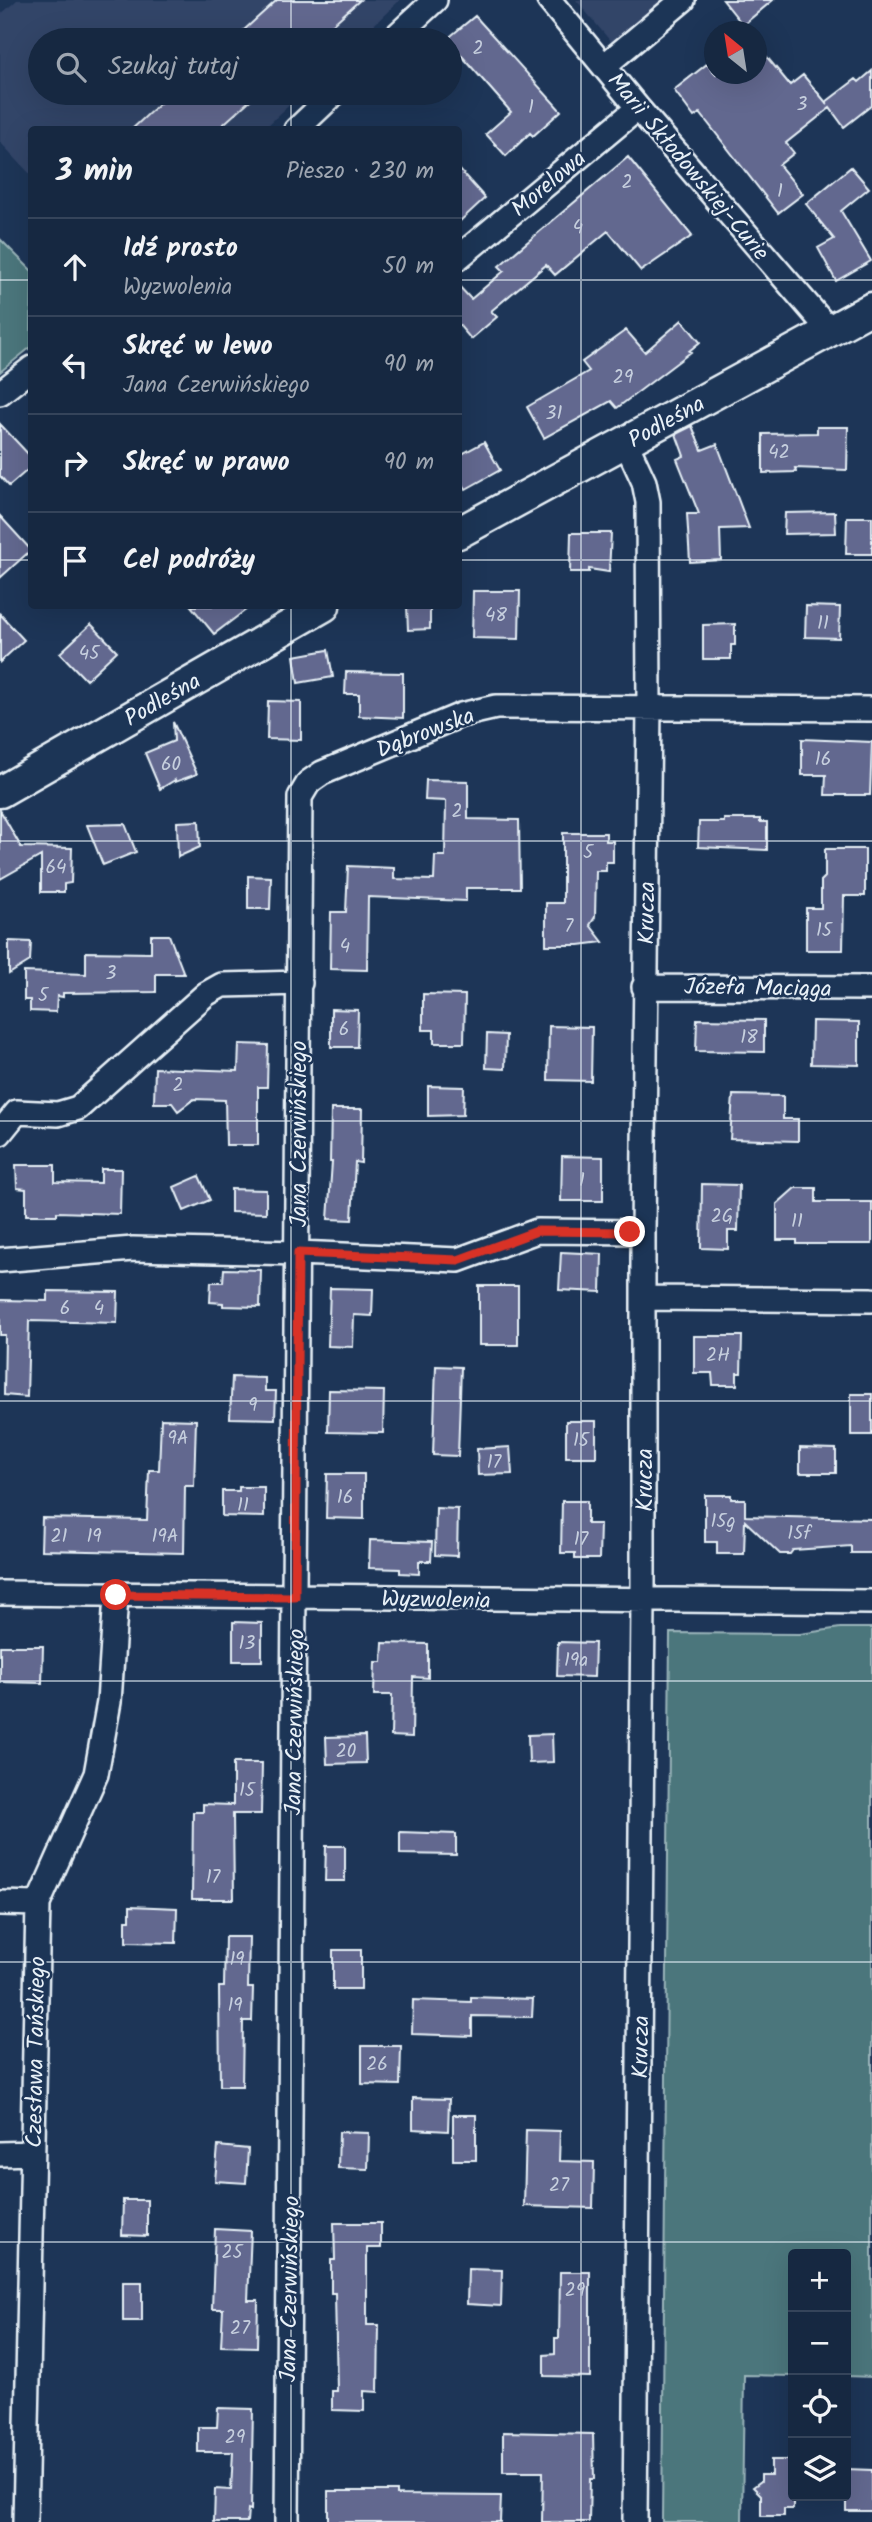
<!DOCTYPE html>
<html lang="pl">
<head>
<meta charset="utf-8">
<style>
	body { margin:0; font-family:Kalam,sans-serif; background:#23344c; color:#f1f3f6 }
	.controls { position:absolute; right:21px; bottom:21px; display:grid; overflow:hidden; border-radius:7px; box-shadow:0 7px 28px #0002 }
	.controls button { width:63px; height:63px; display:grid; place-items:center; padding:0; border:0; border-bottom:2px solid #35445a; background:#162841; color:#f1f3f6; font:35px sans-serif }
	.compass { position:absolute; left:704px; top:21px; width:63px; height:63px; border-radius:50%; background:#162841; box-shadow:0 7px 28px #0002; rotate:330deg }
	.stop { position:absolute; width:21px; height:21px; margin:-16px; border:5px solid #d93025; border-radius:50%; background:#fff }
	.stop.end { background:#d93025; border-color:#fff; box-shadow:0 2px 7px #0008 }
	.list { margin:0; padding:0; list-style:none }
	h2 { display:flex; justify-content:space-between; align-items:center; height:91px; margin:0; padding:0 28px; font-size:30px }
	h2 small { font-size:23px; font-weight:400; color:#9ea6b1 }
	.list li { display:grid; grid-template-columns:46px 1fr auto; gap:21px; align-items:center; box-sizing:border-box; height:98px; padding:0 28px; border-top:2px solid #35445a }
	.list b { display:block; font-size:26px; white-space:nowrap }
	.list p { margin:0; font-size:23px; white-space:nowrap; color:#9ea6b1 }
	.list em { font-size:23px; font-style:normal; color:#9ea6b1 }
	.icon { flex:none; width:38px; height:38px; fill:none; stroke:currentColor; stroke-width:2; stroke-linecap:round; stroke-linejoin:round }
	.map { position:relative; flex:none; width:872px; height:2522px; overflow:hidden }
	.search { position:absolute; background:#162841; box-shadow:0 7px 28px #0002; left:28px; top:28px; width:434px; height:77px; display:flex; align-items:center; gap:18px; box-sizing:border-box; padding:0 24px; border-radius:38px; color:#9ea6b1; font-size:26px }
	.panel { position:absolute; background:#162841; box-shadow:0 7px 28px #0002; left:28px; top:126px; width:434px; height:483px; border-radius:7px }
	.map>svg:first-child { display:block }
	.built { fill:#324468 }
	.green { fill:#4c767b; stroke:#9ab4ba; stroke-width:2 }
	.building { fill:#62688f; stroke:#e8f1f8; stroke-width:2 }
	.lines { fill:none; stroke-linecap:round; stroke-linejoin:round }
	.minor-casing { stroke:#e8f1f8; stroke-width:28 }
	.tertiary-casing { stroke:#e8f1f8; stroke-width:35 }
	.minor { stroke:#1d3557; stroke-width:23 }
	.tertiary { stroke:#1d3557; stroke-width:30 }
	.route { stroke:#d93025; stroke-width:9 }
	.grid { fill:none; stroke:#e8f1f8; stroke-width:2; stroke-opacity:0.55 }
	.labels { text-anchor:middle; stroke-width:5; stroke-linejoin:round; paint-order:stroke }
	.number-label { font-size:19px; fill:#c6cfde }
	.street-label { font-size:23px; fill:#e8f1f8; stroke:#1d3557 }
</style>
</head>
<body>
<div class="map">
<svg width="872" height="2522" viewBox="0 0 872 2522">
	<rect width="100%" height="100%" fill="#1d3557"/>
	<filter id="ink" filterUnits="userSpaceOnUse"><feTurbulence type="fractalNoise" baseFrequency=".0143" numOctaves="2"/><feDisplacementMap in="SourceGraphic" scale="14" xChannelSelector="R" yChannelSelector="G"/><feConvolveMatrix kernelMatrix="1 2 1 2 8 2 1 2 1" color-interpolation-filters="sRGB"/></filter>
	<g filter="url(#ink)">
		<!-- built -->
		<path class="built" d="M17 0H400L358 40H40V93H302L264 129 32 130 31 175 0 142V15Z
			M576 0H663L612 43Z"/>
		<!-- green -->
		<path class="green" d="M0 239 32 271 31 347 0 372Z
			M840 1628H872V2377L846 2376V2254H793V2376L744 2375 742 2522H662L670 1633 800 1634Z"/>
		<!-- building -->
		<path class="building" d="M277 0H360L315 40H233Z
			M723 0H773L743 25Z
			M475 16 561 111 533 136 530 133 506 156 486 134 511 112 447 39Z
			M757 45 790 85 803 75 828 105 826 102 856 79 859 82 872 71V105L844 127 830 108 786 143 794 153 779 165 803 194 778 213 700 113 694 117 674 90 707 64 715 74H757Z
			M171 93H258L217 130H131Z
			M628 157 692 236 641 271 608 231 555 275 546 265 491 311 497 317 471 339 458 324V285L471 299 504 271 499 266Z
			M851 167 869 188 841 211 871 261 836 281 818 248 834 239 806 204Z
			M458 168 485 198 458 223Z
			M682 320 700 342 689 351 691 352 617 408 611 401 544 438 527 407 589 371 582 362 626 330 645 352Z
			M0 424 32 458V466L9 486 0 476Z
			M692 426 702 450 717 444 749 528 720 529 721 560 690 562 687 514H699L677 459 684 456 676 434Z
			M817 427H848L847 470 795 468 796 472 763 473V434L817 433Z
			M484 442 500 470 466 489 458 476V456Z
			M835 512 836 533 784 534 785 513Z
			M0 516 31 550 0 578Z
			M847 517H872V554H846Z
			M571 533H611L609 572 589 569V572H570Z
			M473 591H520L519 639 472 638Z
			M191 606H251L214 634Z
			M407 606H430V629L408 630Z
			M806 606 840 607 839 638 805 637Z
			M0 614 24 640 0 662Z
			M91 624 117 651 86 680 60 653Z
			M735 624V645H731V659H703V625Z
			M328 650 333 677 298 683 294 656Z
			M346 672 403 673V718L359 716V694H345Z
			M268 701 301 702V740L267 739Z
			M173 722 197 774 175 782V780L160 789 145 753 174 741Z
			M802 739 872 742 870 795H825L826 775H802Z
			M426 780 468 781V819L519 820 520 888H466V901L368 897 367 970 330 969 331 912H346L348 866 394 868V879L434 880 435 856H445L446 801 425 800Z
			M0 810 21 847 72 848 71 883 64 884V892H41V856L0 879Z
			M724 819H760V822H767V850L698 847 699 822H724Z
			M199 821 200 847 178 857 177 822Z
			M125 824 136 852 103 865 87 825Z
			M563 833H606V841H613V862H606V871H596L595 917 590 925 603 942 579 945H546V903H563Z
			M825 849H865V896H844L843 950H806V908H821V881L825 877Z
			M248 876 271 877 270 909H248Z
			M151 935H169L184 974H156V992L63 993V997L57 996 56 1012 30 1011V1000H24V972L86 974V952L151 953Z
			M9 941 31 942 30 961 9 974Z
			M423 994 465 995 464 1043H434V1030H423Z
			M331 1009 358 1010 357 1047H331Z
			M697 1019 764 1020V1052L696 1051Z
			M812 1021 859 1022V1065L811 1064Z
			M549 1026 592 1027 591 1081 548 1080Z
			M487 1034 506 1035 505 1069 486 1068Z
			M239 1044 268 1045 267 1087H258V1145H226L225 1100 194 1099 178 1111 172 1103H154L155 1068 238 1071Z
			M428 1086 464 1087 463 1115 428 1116Z
			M733 1095 783 1096V1119H798V1141L730 1139Z
			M331 1109H362L361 1163 355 1162 352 1220 328 1219 332 1162H330Z
			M562 1156 603 1157V1201H561Z
			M16 1165H55V1182L101 1183V1169H121L120 1214 57 1212V1215H26V1189L17 1188Z
			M199 1176 210 1200 184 1211 174 1187Z
			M702 1184 739 1185 738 1231H728V1249L701 1248Z
			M795 1188H816V1202H872V1244H797V1240H777V1204Z
			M231 1189 266 1190V1213L231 1212Z
			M561 1252 602 1254 601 1292 559 1290Z
			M224 1269 261 1270 260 1307 223 1306V1303L210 1302 211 1282H223Z
			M479 1286H518V1345H479Z
			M330 1288 373 1289 372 1316 354 1315 353 1347 328 1346Z
			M48 1291 118 1292 117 1323 29 1321 27 1397 4 1395 5 1335H0V1300L48 1301Z
			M694 1336H742L741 1373H737V1385H713L712 1373H694Z
			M436 1366 461 1367 458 1456 433 1455Z
			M232 1377 265 1378V1391H276L275 1419 230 1418Z
			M329 1390 384 1391 383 1433 328 1432Z
			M851 1394H872V1435H851Z
			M161 1419 196 1420 194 1486H185L184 1553 41 1550 42 1518 147 1520 149 1470H159Z
			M566 1421H596V1457H566Z
			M510 1447 512 1474 478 1475 477 1449Z
			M800 1448 836 1449V1473H800Z
			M327 1474H364V1519L326 1518Z
			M239 1487H264V1517L222 1516V1491H239Z
			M705 1495H731V1499H745V1516L872 1519V1553H851V1546L793 1550 790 1554H780L745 1521 744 1554H717V1542H705Z
			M562 1501H587V1524H600L599 1559H575V1553H561Z
			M436 1508 458 1509 457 1556 435 1555Z
			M370 1540 432 1542 431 1561H419V1574L400 1573V1569L369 1568Z
			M233 1622 262 1623V1661H233Z
			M558 1642 595 1643 594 1677 557 1676Z
			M383 1643 428 1644V1678L413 1677 412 1737 391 1736 392 1695H374L375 1662H382Z
			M0 1646H43L42 1683 0 1682Z
			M552 1734 553 1762 529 1763 528 1735Z
			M365 1736 366 1763 327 1764 326 1737Z
			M233 1763H262L261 1814H233L234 1899H192L193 1812H203V1804L233 1805Z
			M400 1832 456 1834V1855L400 1854Z
			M326 1846H345V1881H325Z
			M130 1906 177 1908 176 1943 126 1942V1920H130Z
			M225 1937H249L248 1988H253L252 2021H243L242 2086H220L219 1987H224Z
			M333 1950H361V1989H333Z
			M471 1997 533 1999 532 2017 472 2016V2036L412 2034 413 2000 471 2002Z
			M362 2046H401L400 2085 362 2084Z
			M413 2098 449 2099 448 2131 413 2129Z
			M453 2115H476V2160H453Z
			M526 2130 560 2131 559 2161 594 2162 593 2208 524 2206Z
			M339 2132 369 2133 368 2169 338 2168Z
			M218 2146 248 2149 246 2183 215 2181Z
			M123 2200H147V2236L122 2235Z
			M334 2223H381V2248H367V2325H379L378 2392 364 2391V2411L332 2410V2391H337L335 2293H331V2260H335Z
			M215 2229 251 2231 248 2300H258L257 2347 221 2346 223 2309H212Z
			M468 2269 502 2270 501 2306 467 2304Z
			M560 2272H590V2377L544 2376V2355L555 2354V2338H559Z
			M123 2282H142V2321H123Z
			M218 2408 253 2409 251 2510 248 2509 247 2522H214L215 2489 231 2490 233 2452H198V2427H217Z
			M503 2432 593 2434 594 2479H590L589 2522H542L543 2472H503Z
			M771 2460H793V2509H784V2516H761V2495L753 2487 761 2481V2475H771Z
			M846 2469 872 2470V2511H846Z
			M328 2491H397V2495L501 2496 500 2522H328Z"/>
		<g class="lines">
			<defs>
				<path id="minor" d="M549 0 638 108 830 331
					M392 40 435 0
					M604 66 683 0
					M296 130 335 93
					M458 258 638 108
					M0 393 32 368
					M626 443 644 482 648 502 649 706 643 1232V1602L635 2522
					M644 987 872 988
					M0 1133 17 1112 58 1114 78 1108 206 994 222 985 300 983
					M0 1260 133 1249 298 1253 458 1260 537 1231 643 1232
					M644 1298 872 1300
					M0 1593 872 1602
					M0 1903 38 1904
					M0 2154 32 2153
					M25 2522 38 1904 96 1774 109 1702 116 1596
					M287 2522 300 797 309 782 322 773 461 715 496 707 872 709"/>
				<path id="tertiary" d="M458 533 872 308
					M0 792 324 606"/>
			</defs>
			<!-- minor casing -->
			<use href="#minor" class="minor-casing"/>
			<!-- tertiary casing -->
			<use href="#tertiary" class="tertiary-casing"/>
			<!-- minor -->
			<use href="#minor" class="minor"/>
			<!-- tertiary -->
			<use href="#tertiary" class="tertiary"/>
		</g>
	</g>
	<g class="lines" filter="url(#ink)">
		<!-- route -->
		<path class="route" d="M116 1595 295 1597 298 1253 458 1260 537 1231 630 1232"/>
	</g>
	<!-- grid -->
	<path class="grid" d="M291 0V40M581 0V2522M291 93V130M0 280H32M458 280H872M0 560H32M458 560H872M291 606V2522M0 841H872M0 1121H872M0 1401H872M0 1681H872M0 1962H872M0 2242H872"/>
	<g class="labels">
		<!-- number labels -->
		<g class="number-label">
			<text x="478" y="54">2</text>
			<text x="802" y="110">3</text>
			<text x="531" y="113">1</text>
			<text x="627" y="188">2</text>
			<text x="780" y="197">1</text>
			<text x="578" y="233">4</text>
			<text x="623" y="383">29</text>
			<text x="554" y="419">31</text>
			<text x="779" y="458">42</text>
			<text x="496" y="621">48</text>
			<text x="823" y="629">11</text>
			<text x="89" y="659">45</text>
			<text x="823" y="765">16</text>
			<text x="171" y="770">60</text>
			<text x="457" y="817">2</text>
			<text x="588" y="858">5</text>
			<text x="56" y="873">64</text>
			<text x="569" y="932">7</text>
			<text x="824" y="936">15</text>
			<text x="345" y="952">4</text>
			<text x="111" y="979">3</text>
			<text x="43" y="1001">5</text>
			<text x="344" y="1035">6</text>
			<text x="749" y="1043">18</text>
			<text x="178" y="1091">2</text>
			<text x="582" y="1186">1</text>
			<text x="722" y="1222">2G</text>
			<text x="797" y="1227">11</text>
			<text x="65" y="1314">6</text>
			<text x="99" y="1314">4</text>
			<text x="718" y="1361">2H</text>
			<text x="253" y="1411">9</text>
			<text x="178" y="1444">9A</text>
			<text x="581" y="1446">15</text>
			<text x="494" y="1468">17</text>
			<text x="345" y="1503">16</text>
			<text x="243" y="1511">11</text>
			<text x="723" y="1527">15g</text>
			<text x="799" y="1539">15f</text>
			<text x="59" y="1542">21</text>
			<text x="94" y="1542">19</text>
			<text x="165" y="1542">19A</text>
			<text x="581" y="1545">17</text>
			<text x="247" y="1649">13</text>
			<text x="576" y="1666">19a</text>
			<text x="346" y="1757">20</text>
			<text x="247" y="1796">15</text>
			<text x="213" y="1883">17</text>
			<text x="237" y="1965">19</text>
			<text x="235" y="2011">19</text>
			<text x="377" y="2070">26</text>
			<text x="559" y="2191">27</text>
			<text x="232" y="2258">25</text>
			<text x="575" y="2296">29</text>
			<text x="240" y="2334">27</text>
			<text x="235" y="2443">29</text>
		</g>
		<!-- street labels -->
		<g class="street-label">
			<text transform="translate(689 166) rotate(50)" y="8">Marii Skłodowskiej-Curie</text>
			<text transform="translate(548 183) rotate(-40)" y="8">Morelowa</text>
			<text transform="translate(666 421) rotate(-29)" y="8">Podleśna</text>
			<text transform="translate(162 699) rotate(-30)" y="8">Podleśna</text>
			<text transform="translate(425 732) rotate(-21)" y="8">Dąbrowska</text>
			<text transform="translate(646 913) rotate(-89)" y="8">Krucza</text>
			<text transform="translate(758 987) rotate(1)" y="8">Józefa Maciąga</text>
			<text transform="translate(298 1134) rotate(-90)" y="8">Jana Czerwińskiego</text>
			<text transform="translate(644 1480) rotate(-90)" y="8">Krucza</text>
			<text transform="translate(436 1599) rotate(1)" y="8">Wyzwolenia</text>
			<text transform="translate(294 1722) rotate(-89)" y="8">Jana Czerwińskiego</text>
			<text transform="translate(640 2047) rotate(-89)" y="8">Krucza</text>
			<text transform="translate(35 2052) rotate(-89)" y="8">Czesława Tańskiego</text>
			<text transform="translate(289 2289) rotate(-89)" y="8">Jana Czerwińskiego</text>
		</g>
	</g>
</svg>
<div class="controls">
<button>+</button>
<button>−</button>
<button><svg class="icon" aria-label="locate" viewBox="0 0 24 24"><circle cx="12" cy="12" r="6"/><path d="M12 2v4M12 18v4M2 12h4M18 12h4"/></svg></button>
<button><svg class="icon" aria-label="layers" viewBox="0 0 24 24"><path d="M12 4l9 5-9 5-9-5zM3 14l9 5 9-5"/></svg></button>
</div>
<svg class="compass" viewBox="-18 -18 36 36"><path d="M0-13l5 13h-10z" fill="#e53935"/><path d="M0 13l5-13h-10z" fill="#9ea6b1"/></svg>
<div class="stop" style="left:116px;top:1595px"></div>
<div class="stop end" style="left:630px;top:1232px"></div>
<div class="search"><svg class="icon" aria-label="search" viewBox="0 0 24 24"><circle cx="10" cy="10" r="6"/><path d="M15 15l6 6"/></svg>Szukaj tutaj</div>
<section class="panel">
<h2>3 min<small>Pieszo · 230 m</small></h2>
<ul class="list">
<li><svg class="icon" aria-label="ahead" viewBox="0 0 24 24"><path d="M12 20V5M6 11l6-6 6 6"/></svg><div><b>Idź prosto</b><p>Wyzwolenia</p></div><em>50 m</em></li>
<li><svg class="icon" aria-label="left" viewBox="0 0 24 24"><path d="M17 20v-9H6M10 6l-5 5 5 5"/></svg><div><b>Skręć w lewo</b><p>Jana Czerwińskiego</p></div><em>90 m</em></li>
<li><svg class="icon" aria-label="right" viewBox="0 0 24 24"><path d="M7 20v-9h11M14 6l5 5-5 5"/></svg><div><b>Skręć w prawo</b></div><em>90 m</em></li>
<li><svg class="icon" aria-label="arrive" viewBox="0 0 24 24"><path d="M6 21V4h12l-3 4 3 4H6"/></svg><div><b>Cel podróży</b></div></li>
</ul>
</section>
</div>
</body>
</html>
